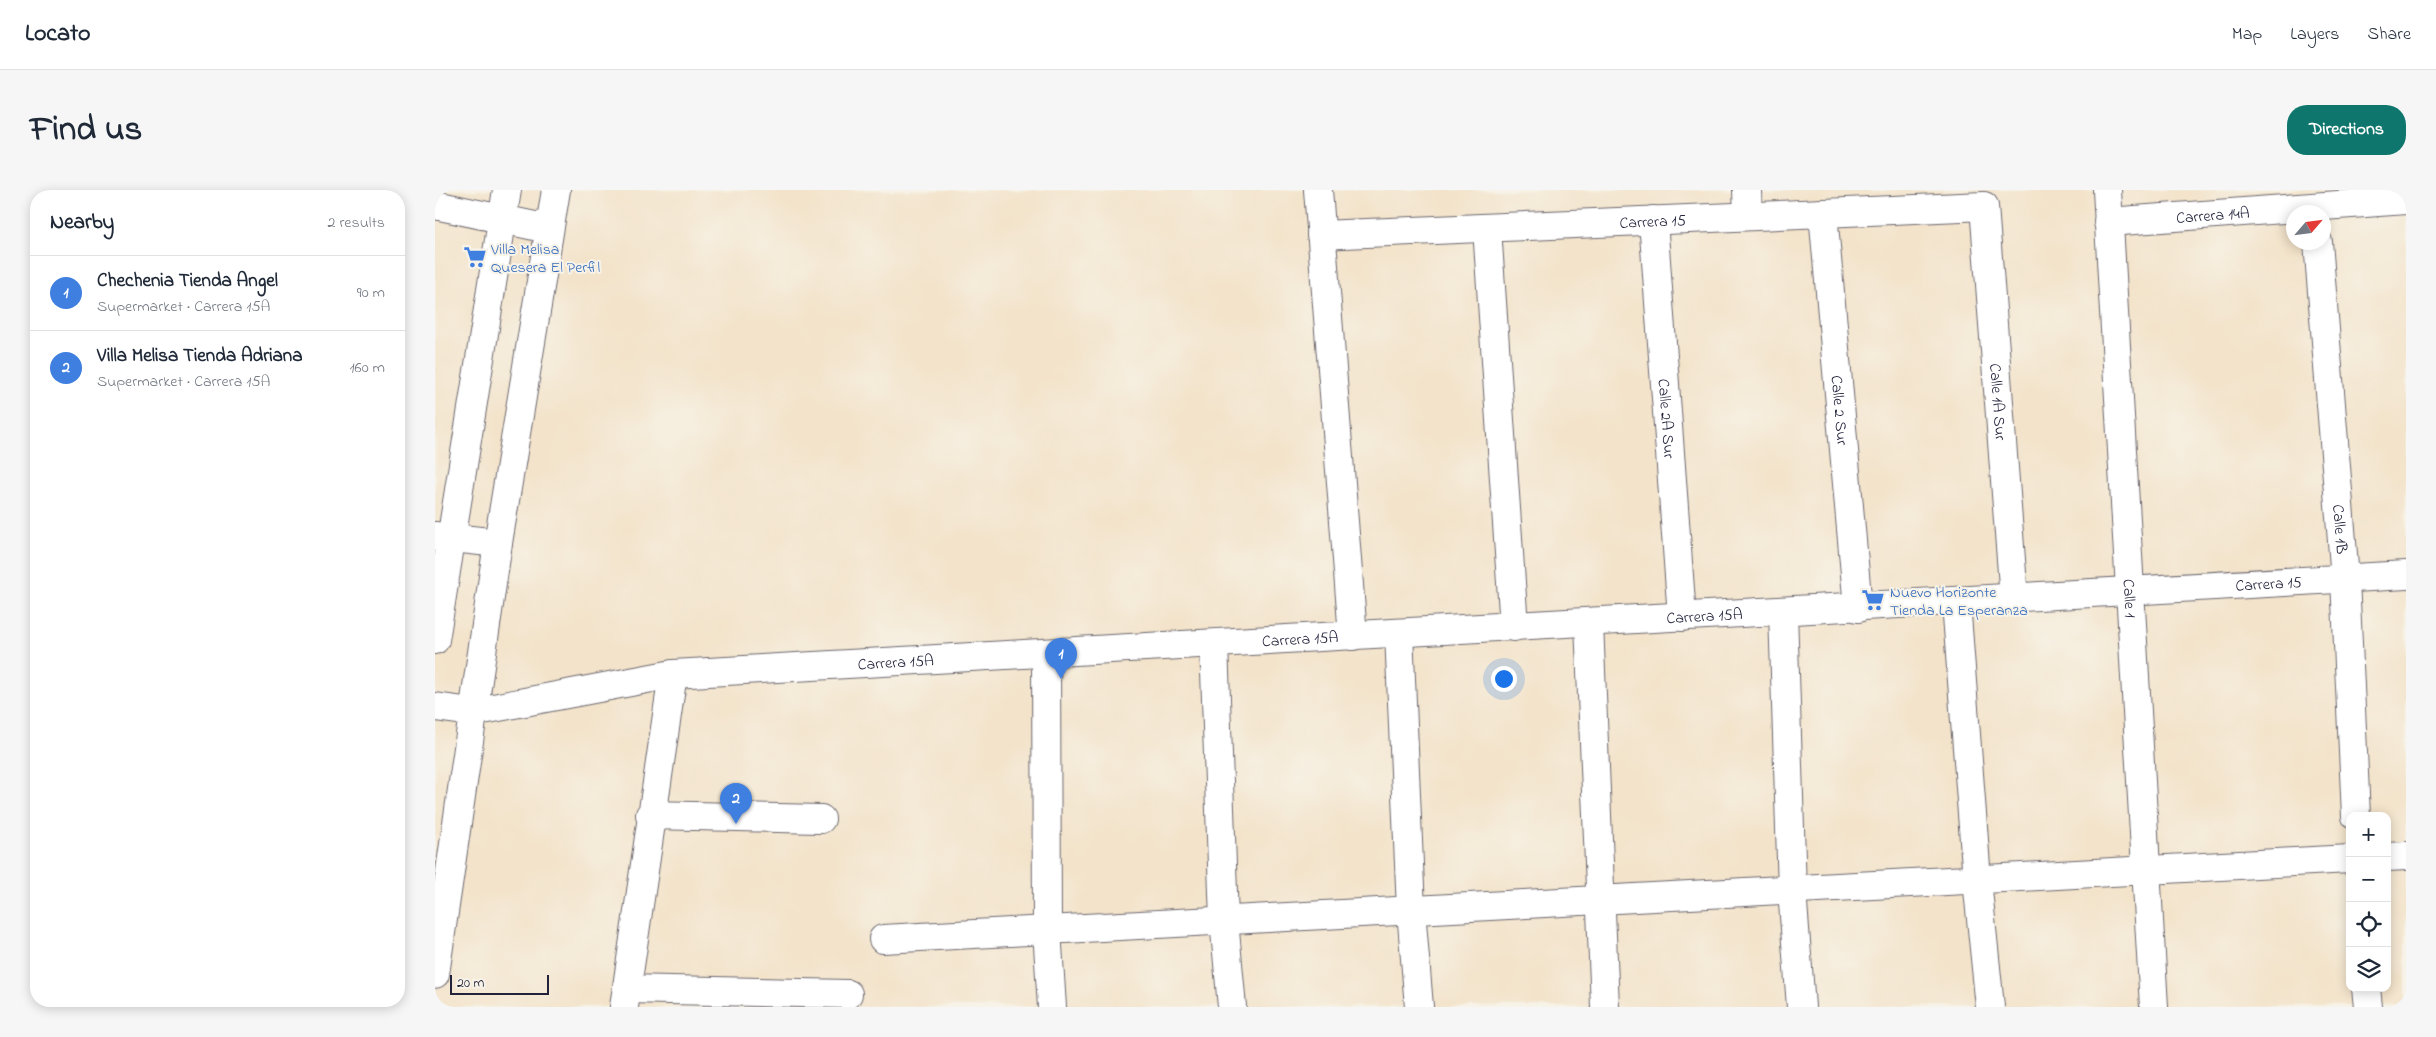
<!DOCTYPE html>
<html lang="en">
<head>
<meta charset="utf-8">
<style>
	body { margin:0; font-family:"Indie Flower",sans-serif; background:#f6f6f7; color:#1f2937 }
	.controls { position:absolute; right:15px; bottom:15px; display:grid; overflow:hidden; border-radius:10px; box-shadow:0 2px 12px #0003 }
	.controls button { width:45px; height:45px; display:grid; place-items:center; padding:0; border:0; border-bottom:1px solid #e0e1e3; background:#fff; color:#1f2937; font:25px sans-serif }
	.compass { position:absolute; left:1851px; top:15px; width:45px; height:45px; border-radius:50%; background:#fff; box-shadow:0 2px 12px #0003; rotate:62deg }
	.scale { position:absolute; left:15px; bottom:12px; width:99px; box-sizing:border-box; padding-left:5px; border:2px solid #22223b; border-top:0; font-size:14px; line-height:18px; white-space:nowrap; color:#22223b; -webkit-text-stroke:4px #f7f3e8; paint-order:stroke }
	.you { position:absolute; left:1068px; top:488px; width:18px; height:18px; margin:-12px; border:4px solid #fff; border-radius:50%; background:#1a73e8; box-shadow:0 0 0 8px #1a73e833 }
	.badge { display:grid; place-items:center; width:32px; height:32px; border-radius:50%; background:#0f766e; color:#fff; font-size:16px; font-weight:700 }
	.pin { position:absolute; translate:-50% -41px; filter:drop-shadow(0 1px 2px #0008) }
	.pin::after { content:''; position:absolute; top:26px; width:18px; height:15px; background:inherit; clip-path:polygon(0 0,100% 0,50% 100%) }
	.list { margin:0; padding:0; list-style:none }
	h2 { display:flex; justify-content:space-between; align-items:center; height:65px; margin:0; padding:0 20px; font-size:21px }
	h2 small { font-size:16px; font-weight:400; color:#747a83 }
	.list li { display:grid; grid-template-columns:32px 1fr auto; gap:15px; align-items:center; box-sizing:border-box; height:75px; padding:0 20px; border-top:1px solid #e0e1e3 }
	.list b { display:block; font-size:19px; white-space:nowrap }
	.list p { margin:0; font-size:16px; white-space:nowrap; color:#747a83 }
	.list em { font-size:16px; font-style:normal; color:#747a83 }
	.icon { flex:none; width:28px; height:28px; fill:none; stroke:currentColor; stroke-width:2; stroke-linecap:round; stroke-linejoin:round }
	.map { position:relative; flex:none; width:1971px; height:817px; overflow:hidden; border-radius:20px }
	header { display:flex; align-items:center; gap:30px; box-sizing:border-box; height:70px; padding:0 25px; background:#fff; border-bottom:1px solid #e0e1e3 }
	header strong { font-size:24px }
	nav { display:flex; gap:28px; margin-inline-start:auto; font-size:18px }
	.intro { display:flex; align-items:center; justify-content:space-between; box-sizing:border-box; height:120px; padding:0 30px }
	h1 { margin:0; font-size:35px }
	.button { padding:12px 22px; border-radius:20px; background:#0f766e; color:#fff; font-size:18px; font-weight:700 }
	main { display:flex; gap:30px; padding:0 30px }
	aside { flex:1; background:#fff; border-radius:20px; box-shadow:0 2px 12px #0003 }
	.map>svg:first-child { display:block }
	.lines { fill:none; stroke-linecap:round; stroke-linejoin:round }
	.minor-casing { stroke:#6b666d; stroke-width:30 }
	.tertiary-casing { stroke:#6b666d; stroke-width:30 }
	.minor { stroke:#fff; stroke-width:28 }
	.tertiary { stroke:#fff; stroke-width:28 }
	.labels { text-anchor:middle; stroke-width:4; stroke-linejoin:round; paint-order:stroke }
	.street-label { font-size:16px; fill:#22223b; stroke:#f7f3e8 }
	.shop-label { font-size:16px; fill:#366cbe; stroke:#f7f3e8; text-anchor:start }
</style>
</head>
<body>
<header>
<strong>Locato</strong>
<nav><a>Map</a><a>Layers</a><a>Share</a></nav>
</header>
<div class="intro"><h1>Find us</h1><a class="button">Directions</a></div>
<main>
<aside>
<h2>Nearby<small>2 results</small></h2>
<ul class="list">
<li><span class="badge" style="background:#3f7fe0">1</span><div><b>Chechenia Tienda Angel</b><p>Supermarket · Carrera 15A</p></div><em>90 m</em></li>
<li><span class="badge" style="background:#3f7fe0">2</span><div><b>Villa Melisa Tienda Adriana</b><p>Supermarket · Carrera 15A</p></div><em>160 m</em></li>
</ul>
</aside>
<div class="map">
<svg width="1971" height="817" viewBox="0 0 1971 817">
	<rect width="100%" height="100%" fill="#f7f3e8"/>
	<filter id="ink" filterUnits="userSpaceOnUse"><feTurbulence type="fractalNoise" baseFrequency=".02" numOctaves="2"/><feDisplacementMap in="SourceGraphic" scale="10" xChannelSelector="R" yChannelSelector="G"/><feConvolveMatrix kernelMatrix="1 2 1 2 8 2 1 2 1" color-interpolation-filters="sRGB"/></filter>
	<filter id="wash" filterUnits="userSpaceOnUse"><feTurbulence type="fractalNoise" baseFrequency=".0096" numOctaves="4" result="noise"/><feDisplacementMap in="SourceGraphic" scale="20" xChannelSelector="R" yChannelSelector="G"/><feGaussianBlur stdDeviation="1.12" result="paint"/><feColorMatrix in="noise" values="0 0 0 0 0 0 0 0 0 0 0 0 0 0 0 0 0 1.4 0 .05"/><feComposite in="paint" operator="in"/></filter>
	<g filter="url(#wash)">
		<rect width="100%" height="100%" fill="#f3e3ca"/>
	</g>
	<g filter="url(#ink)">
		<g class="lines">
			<defs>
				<g id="minor">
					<path d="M883 0 918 446"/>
					<path d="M1312 0 1313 26"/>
					<path id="s1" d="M1672 0 1719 817"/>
					<path d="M0 15 114 39"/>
					<path id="s2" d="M1388 23 1423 418"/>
					<path id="s3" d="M1218 30 1247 427"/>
					<path id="s4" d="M1673 32 1971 10"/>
					<path d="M1052 38 1079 437"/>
					<path id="s5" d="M886 45 1549 16 1579 409"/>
					<path id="s6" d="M1883 52 1910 389 1921 626"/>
					<path d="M0 346 63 353"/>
					<path d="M1521 412 1542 690 1555 817"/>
					<path d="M1348 422 1357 700 1366 817"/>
					<path d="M1154 433 1170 817"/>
					<path d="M964 443 976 720 984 817"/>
					<path d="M0 450 72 0"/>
					<path d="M779 454 789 730 797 817"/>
					<path d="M611 463 612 740 617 817"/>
					<path id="s7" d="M0 517 37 522 238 484 1971 385"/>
					<path d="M215 625 386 629"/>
					<path d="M1952 667 1971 666"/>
					<path d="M448 749 1915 669"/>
					<path d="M1931 798 1933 817"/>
					<path d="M192 799 413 804"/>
					<path d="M189 817 238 484"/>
				</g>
				<path id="tertiary" d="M0 784 63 353 121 0"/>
			</defs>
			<!-- minor casing -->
			<use href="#minor" class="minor-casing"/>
			<!-- tertiary casing -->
			<use href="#tertiary" class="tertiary-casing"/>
			<!-- minor -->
			<use href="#minor" class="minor"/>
			<!-- tertiary -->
			<use href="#tertiary" class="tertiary"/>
		</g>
	</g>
	<!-- icons -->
	<defs>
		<symbol id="supermarket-bare" viewBox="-9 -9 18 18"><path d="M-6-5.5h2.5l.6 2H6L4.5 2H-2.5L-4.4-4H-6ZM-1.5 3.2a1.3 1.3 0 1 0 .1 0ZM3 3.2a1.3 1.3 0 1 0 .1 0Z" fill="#3f7fe0" stroke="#f7f3e8" stroke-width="2.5" paint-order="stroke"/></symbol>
	</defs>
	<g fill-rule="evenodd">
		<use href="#supermarket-bare" x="24" y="51" width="32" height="32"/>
		<use href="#supermarket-bare" x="1422" y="394" width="32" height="32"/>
	</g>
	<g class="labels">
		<!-- street labels -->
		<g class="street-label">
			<text dy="6" stroke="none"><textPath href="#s4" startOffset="105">Carrera 14A</textPath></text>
			<text dy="6" stroke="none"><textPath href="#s5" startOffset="332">Carrera 15</textPath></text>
			<text dy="6" stroke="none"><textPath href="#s5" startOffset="860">Calle 1A Sur</textPath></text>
			<text dy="6" stroke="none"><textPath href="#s2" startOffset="198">Calle 2 Sur</textPath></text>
			<text dy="6" stroke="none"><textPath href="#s3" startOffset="199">Calle 2A Sur</textPath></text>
			<text dy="6" stroke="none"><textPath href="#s6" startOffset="288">Calle 1B</textPath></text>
			<text dy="6" stroke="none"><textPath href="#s7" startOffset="1840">Carrera 15</textPath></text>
			<text dy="6" stroke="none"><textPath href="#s1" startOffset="409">Calle 1</textPath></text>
			<text dy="6" stroke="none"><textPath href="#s7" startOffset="1275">Carrera 15A</textPath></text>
			<text dy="6" stroke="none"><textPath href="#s7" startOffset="870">Carrera 15A</textPath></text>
			<text dy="6" stroke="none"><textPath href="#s7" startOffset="465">Carrera 15A</textPath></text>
		</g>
		<!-- shop labels -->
		<g class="shop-label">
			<text x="56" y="64">Villa Melisa<tspan x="56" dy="18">Quesera El Perfil</tspan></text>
			<text x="1455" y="407">Nuevo Horizonte<tspan x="1455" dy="18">Tienda La Esperanza</tspan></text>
		</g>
	</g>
</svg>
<div class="controls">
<button>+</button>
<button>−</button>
<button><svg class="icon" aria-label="locate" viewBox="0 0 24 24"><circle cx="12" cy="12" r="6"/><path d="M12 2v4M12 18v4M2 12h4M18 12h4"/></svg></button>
<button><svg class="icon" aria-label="layers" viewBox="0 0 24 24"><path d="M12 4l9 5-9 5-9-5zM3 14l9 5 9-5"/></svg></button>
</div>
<svg class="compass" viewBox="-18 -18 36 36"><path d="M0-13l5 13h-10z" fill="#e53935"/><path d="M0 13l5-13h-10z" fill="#747a83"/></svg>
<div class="scale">20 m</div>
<div class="you"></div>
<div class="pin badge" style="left:626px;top:489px;background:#3f7fe0">1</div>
<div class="pin badge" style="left:301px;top:634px;background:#3f7fe0">2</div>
</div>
</main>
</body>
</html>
